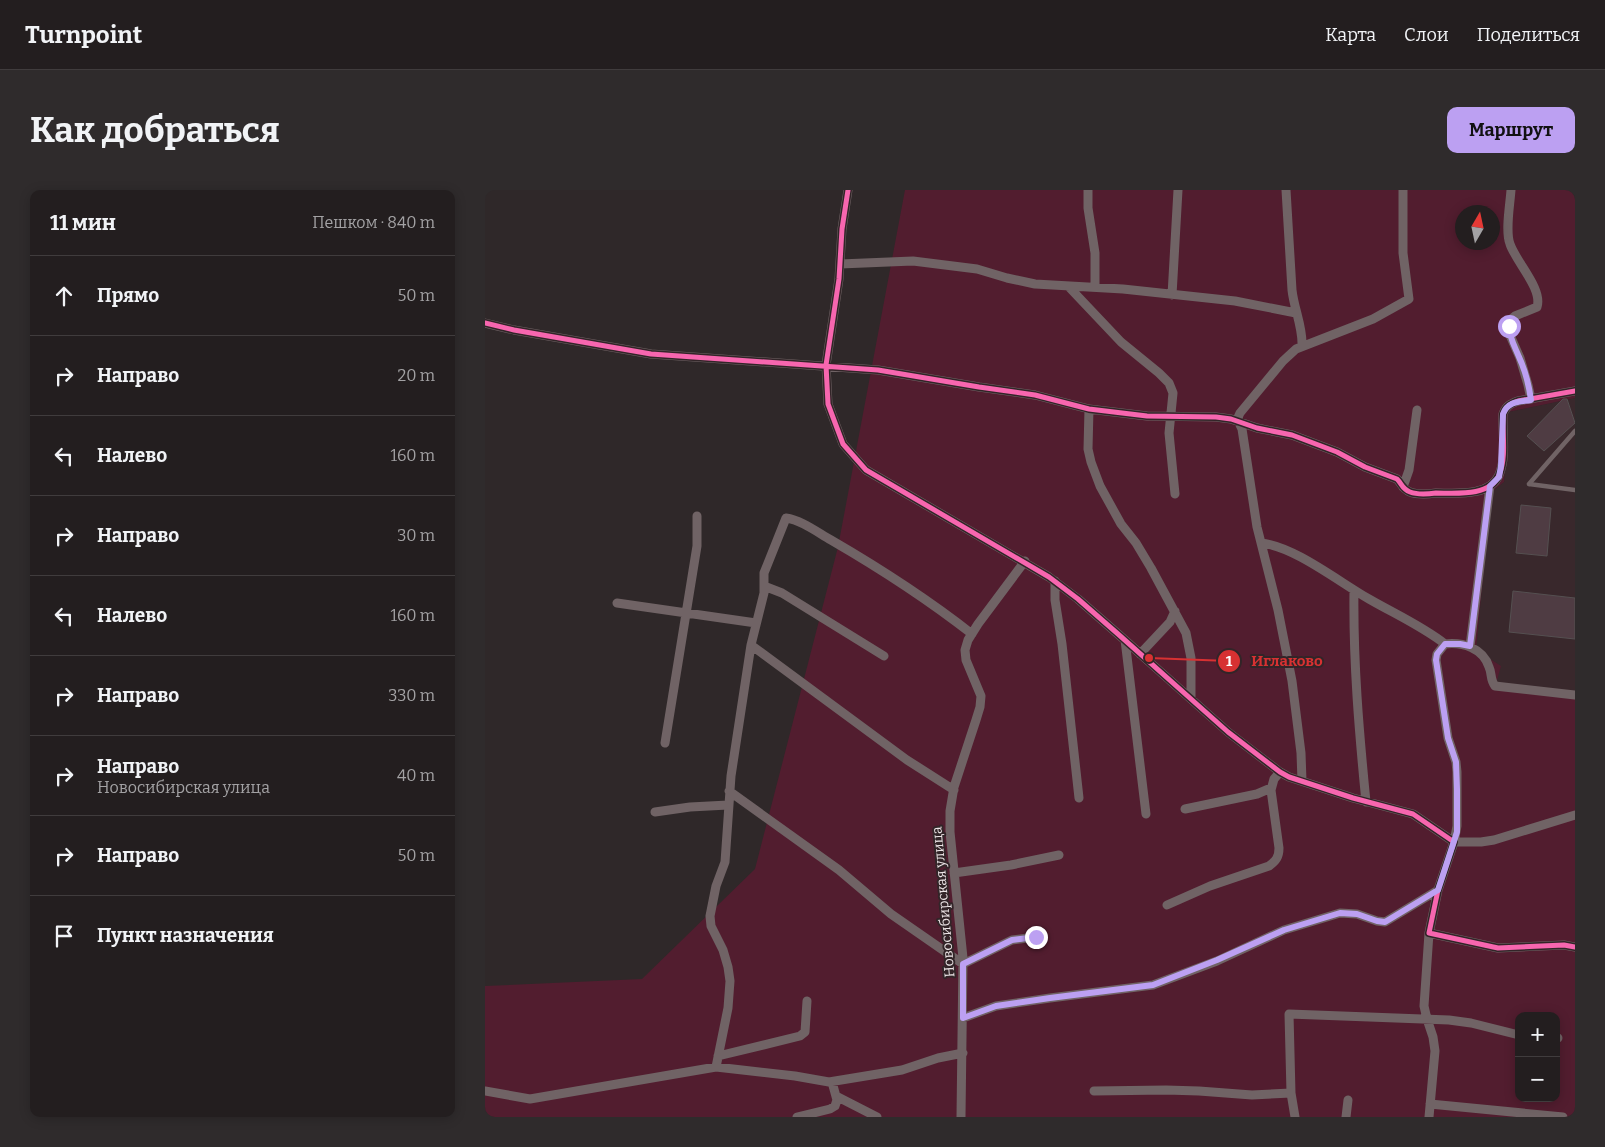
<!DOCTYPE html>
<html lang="ru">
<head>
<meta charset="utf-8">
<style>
	body { margin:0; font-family:Bitter,serif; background:#2f2b2c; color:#f1f3f6 }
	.controls { position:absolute; right:15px; bottom:15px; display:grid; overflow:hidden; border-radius:10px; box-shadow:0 2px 12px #0003 }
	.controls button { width:45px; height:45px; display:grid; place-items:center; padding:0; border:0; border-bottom:1px solid #403c3d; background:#231e1f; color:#f1f3f6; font:25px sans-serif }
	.compass { position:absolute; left:970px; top:15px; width:45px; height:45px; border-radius:50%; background:#231e1f; box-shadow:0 2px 12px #0003; rotate:9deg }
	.stop { position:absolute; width:15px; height:15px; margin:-11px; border:4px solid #bca0f2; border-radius:50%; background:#fff }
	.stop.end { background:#bca0f2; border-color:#fff; box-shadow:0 1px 5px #0008 }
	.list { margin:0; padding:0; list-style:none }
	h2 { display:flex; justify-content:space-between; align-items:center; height:65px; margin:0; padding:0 20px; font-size:21px }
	h2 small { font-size:16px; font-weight:400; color:#a3a2a4 }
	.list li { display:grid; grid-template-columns:32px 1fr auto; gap:15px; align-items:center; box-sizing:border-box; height:80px; padding:0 20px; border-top:1px solid #403c3d }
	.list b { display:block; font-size:19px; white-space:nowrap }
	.list p { margin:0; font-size:16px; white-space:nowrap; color:#a3a2a4 }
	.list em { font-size:16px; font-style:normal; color:#a3a2a4 }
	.icon { flex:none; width:28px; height:28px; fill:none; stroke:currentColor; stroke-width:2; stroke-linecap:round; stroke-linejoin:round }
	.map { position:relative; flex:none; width:1090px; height:927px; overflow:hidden; border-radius:10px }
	header { display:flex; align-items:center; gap:30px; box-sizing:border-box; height:70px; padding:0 25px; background:#231e1f; border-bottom:1px solid #403c3d }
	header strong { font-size:24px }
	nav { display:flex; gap:28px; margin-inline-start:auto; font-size:18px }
	.intro { display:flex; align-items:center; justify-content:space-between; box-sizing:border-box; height:120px; padding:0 30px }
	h1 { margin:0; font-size:35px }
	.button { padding:12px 22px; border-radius:10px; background:#bca0f2; color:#111; font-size:18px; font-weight:700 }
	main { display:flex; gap:30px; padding:0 30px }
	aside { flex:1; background:#231e1f; border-radius:10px; box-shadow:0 2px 12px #0003 }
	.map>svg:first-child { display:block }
	.built { fill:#39282c }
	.green { fill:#521d2f; fill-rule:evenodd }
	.building { fill:#4f3c43; stroke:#555051 }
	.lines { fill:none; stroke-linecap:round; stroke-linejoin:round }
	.lane { stroke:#706365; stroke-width:4.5 }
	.street { stroke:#706365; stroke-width:9 }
	.cycleway-casing { stroke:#322528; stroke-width:8 }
	.cycleway { stroke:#f766af; stroke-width:5 }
	.route { stroke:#bca0f2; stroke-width:6 }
	.labels { text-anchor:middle; stroke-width:4; stroke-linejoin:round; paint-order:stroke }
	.street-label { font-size:14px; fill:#ece4e6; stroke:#322528 }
	.leader { fill:none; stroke:#d73132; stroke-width:2 }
	.callout-dot { fill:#d73132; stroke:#322528; stroke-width:2 }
	.mark-label { font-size:15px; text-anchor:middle; font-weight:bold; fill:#fff }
	.callout-label { font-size:15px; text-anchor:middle; font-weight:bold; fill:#d73132; stroke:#322528; stroke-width:4; stroke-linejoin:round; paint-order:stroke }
</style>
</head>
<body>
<header>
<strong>Turnpoint</strong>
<nav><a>Карта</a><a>Слои</a><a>Поделиться</a></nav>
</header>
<div class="intro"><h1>Как добраться</h1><a class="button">Маршрут</a></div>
<main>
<aside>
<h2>11 мин<small>Пешком · 840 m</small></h2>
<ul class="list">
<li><svg class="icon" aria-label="ahead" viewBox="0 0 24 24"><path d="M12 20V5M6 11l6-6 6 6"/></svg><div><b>Прямо</b></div><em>50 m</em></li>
<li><svg class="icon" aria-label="right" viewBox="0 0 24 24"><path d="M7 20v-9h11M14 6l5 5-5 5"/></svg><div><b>Направо</b></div><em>20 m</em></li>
<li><svg class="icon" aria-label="left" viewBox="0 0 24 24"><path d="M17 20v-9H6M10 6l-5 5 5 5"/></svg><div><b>Налево</b></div><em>160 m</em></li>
<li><svg class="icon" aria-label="right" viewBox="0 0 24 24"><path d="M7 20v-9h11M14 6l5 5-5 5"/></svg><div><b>Направо</b></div><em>30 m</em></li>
<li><svg class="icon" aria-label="left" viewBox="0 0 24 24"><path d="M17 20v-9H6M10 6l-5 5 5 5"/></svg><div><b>Налево</b></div><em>160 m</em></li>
<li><svg class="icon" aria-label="right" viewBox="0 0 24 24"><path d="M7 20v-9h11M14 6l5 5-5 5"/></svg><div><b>Направо</b></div><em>330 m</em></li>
<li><svg class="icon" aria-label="right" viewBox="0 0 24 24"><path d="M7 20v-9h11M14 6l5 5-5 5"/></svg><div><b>Направо</b><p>Новосибирская улица</p></div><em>40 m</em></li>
<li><svg class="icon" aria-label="right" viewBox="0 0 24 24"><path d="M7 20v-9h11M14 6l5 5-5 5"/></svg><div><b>Направо</b></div><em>50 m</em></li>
<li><svg class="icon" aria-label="arrive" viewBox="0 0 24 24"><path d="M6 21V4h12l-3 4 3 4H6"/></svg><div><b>Пункт назначения</b></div></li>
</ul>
</aside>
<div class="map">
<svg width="1090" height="927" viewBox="0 0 1090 927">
	<rect width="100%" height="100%" fill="#2f2829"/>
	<!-- built -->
	<path class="built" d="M1090 208V503L1011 494 991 460 1006 301 1019 292 1023 222Z"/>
	<!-- green -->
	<path class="green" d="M420 0H1090V208L1023 222 1019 292 1006 302 991 460 1016 476 1011 494 1090 503V927H0V796L157 789 270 679 353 357ZM978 22H1008V52H978ZM1034 826H1071V908H1034Z"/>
	<!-- building -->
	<path class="building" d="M1078 209H1082L1090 233 1059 261 1042 246Z
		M1036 315 1066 318 1062 366 1031 363Z
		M1028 401 1090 408V449L1024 442Z"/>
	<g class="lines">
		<!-- lane -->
		<path class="lane" d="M1044 294 1090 241
			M1044 294 1090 300"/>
		<!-- street -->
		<path class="street" d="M363 0 357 39 354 89 341 175 343 214 358 254 381 280 564 387 593 409 633 444 743 542 795 582 804 587 868 608 928 624 969 652 953 700 944 743 1013 758 1079 755 1090 757
			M603 0V18L610 63V97
			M801 0 807 100C809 119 818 137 817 156
			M1026 0C1025 15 1020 41 1025 54 1031 72 1058 99 1052 117L1030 126 1025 130 1024 137V143L1035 168 1043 195 1046 209
			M355 74 428 71 492 79 522 88 550 94 638 99 750 111 811 123
			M583 96 636 152 674 183 684 193 688 203 684 243 690 304
			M687 105 693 0
			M0 133 29 140 166 164 393 180 494 197 550 205 604 219 662 226 731 227 746 229 772 238 807 245 852 262 880 277 912 289C917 294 917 299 925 302 933 305 943 304 951 303 970 303 1005 307 1014 285 1022 266 1017 243 1018 224 1021 216 1025 214 1033 211L1090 201
			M604 219 603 259 606 272 615 296 636 334 651 353 666 378 701 443 706 468V509
			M918 297 924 280 932 220
			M776 353C809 356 854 392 884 409 910 424 937 436 960 454
			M570 391V410L577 454 594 608
			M279 396 297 403 399 466
			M869 400C868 471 874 541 881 612
			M132 413 271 433
			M640 450 661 624
			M266 455 422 570 469 600
			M985 456 1005 296
			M655 464 685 432 690 421
			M1090 505 1010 496C1005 490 1007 483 1004 477 998 458 978 452 960 454L952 464 951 470 963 548 971 572 972 582V636L969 652H996L1009 650 1090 625
			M180 553 212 356V326
			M817 591 816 563 807 491 793 420 772 337 757 239C754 232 751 230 755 223L798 171 811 159 888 129 924 109 918 63V0
			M244 601 354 680 406 724 478 774 527 750 551 747
			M700 619 772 604 786 598
			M170 622 205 617 243 615
			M469 683 526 675 574 665
			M682 715 725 696 784 676C791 671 794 667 794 658L786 600 789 589 795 582
			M478 828 511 816 565 808 668 795 732 771 799 740 855 723 872 724 892 731 900 732 953 700
			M1071 848H1073
			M233 866 315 846 320 842 322 811
			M231 877 243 818 245 791 243 777 238 760 226 736 225 726 231 696 240 672 246 586 266 455 279 403V383L301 328C316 330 332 342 346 350 396 379 441 408 487 444
			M0 901 45 909 231 877 310 886 344 892 417 880 453 868 478 863
			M609 901 681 900 714 901 767 905 806 903
			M351 906 392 927
			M945 914 1078 927
			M312 927 345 919 350 916 352 910 347 892
			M476 927 478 768 465 642V621L469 597 491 530 495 517 496 506 481 470 480 460 483 450 493 434 540 371
			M810 927 806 903 804 824 964 830 986 833 1034 845
			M861 927 863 910
			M944 927 950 861 948 847 942 829 939 816 944 743"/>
		<defs>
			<path id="cycleway" d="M363 0 357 39 354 89 341 175 343 214 358 254 381 280 564 387 593 409 633 444 743 542 795 582 804 587 868 608 928 624 969 652 953 700 944 743 1013 758 1079 755 1090 757
				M0 133 29 140 166 164 393 180 494 197 550 205 604 219 662 226 731 227 746 229 772 238 807 245 852 262 880 277 912 289C917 294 917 299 925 302 933 305 943 304 951 303 970 303 1005 307 1014 285 1022 266 1017 243 1018 224 1021 216 1025 214 1033 211L1090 201"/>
		</defs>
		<!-- cycleway casing -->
		<use href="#cycleway" class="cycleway-casing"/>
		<!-- cycleway -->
		<use href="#cycleway" class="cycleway"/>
	</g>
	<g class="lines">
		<!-- route -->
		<path class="route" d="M551 747 527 750 478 774V828L511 816 565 808 668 795 732 770 799 740 855 723 872 724 892 731 900 732 953 700 972 642V599L971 572 963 548 951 470 952 464 960 454H975L985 456 1005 296 1014 287 1016 276 1018 224C1023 211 1034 212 1046 210 1044 195 1040 180 1034 167 1030 157 1024 147 1024 136"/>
	</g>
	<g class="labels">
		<!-- street labels -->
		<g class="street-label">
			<text transform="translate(458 712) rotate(-95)" y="5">Новосибирская улица</text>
		</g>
	</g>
	<!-- callouts -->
	<path class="leader" d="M664 468L744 471"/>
	<g class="callout-dot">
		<circle cx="664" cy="468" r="5"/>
		<circle cx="744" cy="471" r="12"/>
	</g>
	<g class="mark-label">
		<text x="744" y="476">1</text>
	</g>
	<g class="callout-label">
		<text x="802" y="476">Иглаково</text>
	</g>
</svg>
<div class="controls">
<button>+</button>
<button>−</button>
</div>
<svg class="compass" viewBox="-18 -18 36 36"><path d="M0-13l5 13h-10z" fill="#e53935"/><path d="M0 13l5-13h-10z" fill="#a3a2a4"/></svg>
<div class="stop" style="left:1024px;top:136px"></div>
<div class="stop end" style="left:551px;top:747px"></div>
</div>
</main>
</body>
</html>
